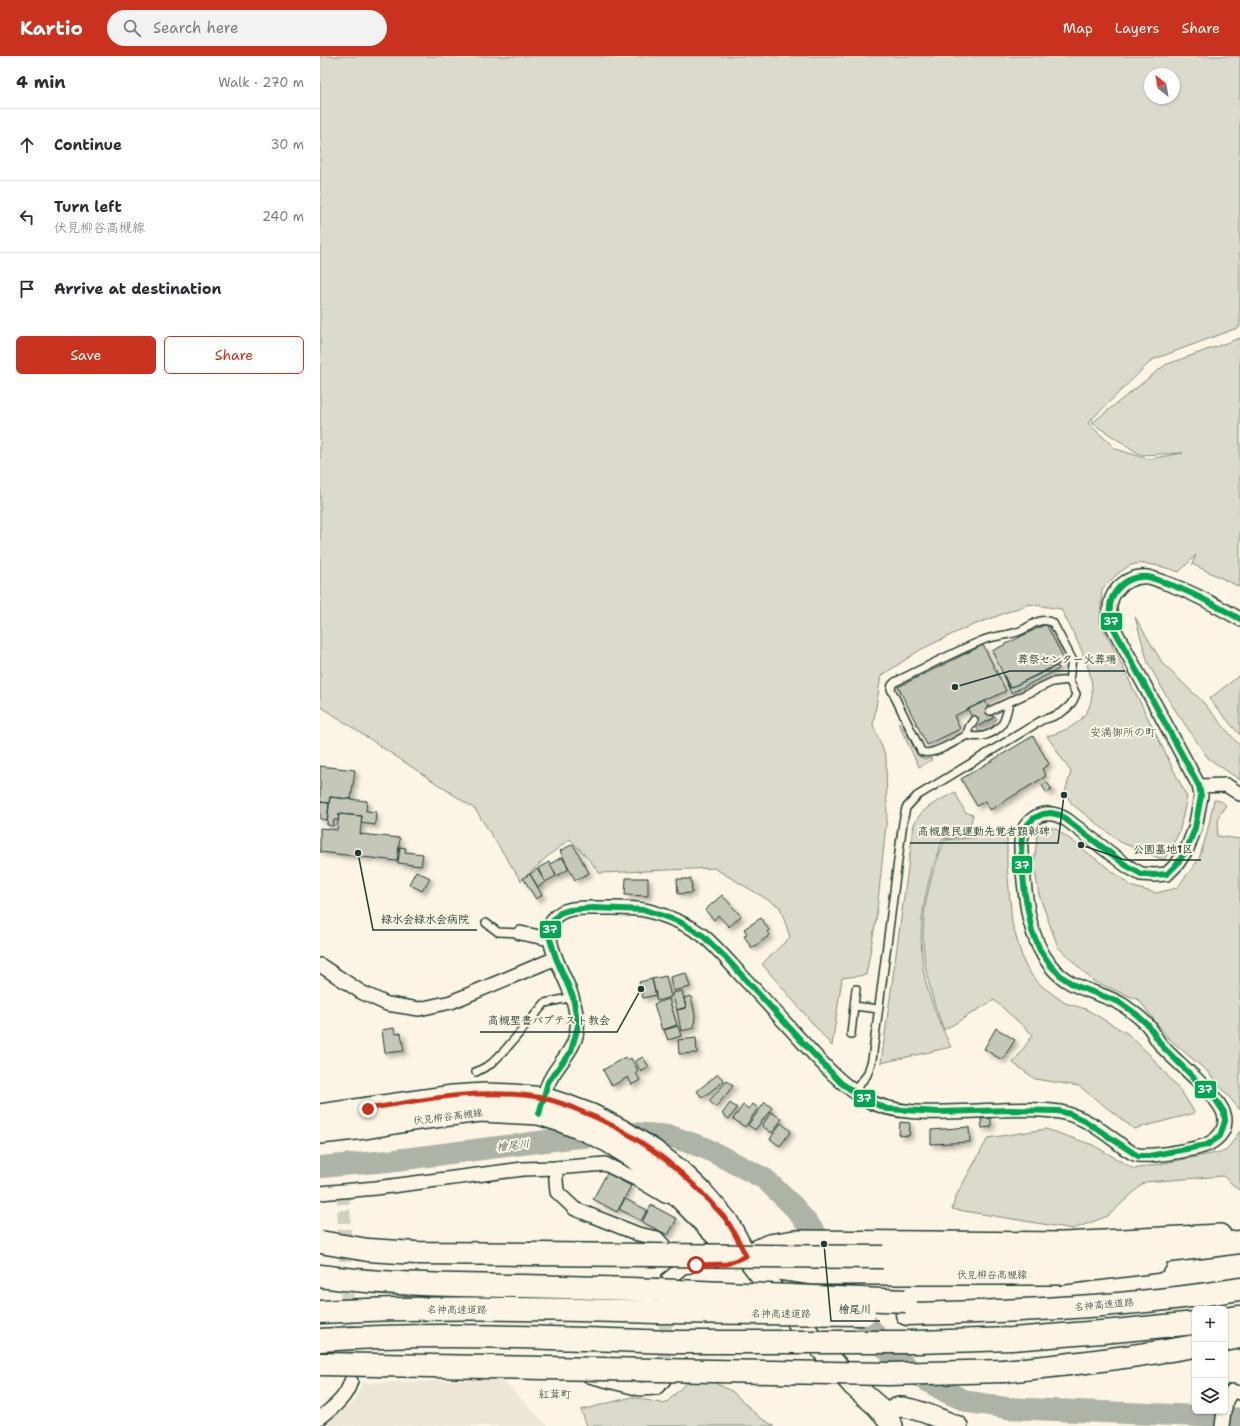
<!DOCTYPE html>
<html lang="en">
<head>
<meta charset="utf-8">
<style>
	body { margin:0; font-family:"Shantell Sans","Klee One",sans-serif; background:#f2f2f3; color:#2b2b33 }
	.controls { position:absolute; right:12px; bottom:12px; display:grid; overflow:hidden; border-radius:6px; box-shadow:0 1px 3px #0004 }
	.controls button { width:36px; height:36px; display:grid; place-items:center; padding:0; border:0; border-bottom:1px solid #e1e1e2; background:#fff; color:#2b2b33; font:20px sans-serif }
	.compass { position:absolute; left:824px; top:12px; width:36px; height:36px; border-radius:50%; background:#fff; box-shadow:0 1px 3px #0004; rotate:329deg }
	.stop { position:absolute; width:12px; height:12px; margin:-9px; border:3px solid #c8321e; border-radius:50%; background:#fff }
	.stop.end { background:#c8321e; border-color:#fff; box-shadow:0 1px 4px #0008 }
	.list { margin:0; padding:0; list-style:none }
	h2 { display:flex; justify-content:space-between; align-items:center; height:52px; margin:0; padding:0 16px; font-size:17px }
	h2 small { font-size:13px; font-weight:400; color:#7c7c81 }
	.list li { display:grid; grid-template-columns:26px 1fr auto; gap:12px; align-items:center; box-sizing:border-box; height:72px; padding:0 16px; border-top:1px solid #e1e1e2 }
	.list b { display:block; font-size:15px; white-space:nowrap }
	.list p { margin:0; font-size:13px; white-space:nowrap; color:#7c7c81 }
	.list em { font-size:13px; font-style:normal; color:#7c7c81 }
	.actions { display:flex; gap:8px; padding:12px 16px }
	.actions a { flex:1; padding:9px 0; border:1px solid #c8321e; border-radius:6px; text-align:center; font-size:14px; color:#c8321e }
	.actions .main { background:#c8321e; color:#fff }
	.icon { flex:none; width:22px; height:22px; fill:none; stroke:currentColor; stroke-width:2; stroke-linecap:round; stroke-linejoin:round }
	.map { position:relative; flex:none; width:920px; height:1370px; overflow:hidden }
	header { display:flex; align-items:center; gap:24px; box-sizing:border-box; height:56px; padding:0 20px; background:#c8321e; color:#fff }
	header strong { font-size:19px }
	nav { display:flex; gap:22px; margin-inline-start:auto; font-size:14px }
	.search { width:280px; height:36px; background:#f2f2f3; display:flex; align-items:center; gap:10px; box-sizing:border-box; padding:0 14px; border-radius:22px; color:#7c7c81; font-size:15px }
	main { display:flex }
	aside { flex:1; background:#fff }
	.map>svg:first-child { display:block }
	.built { fill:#ece7d8 }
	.green { fill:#dcdacc; stroke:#7e8c80; fill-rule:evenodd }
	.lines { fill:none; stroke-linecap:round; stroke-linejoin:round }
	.river { stroke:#aeb3a7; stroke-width:22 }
	.building { fill:#c5c7b9; stroke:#1f3d34; filter:url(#shadow) }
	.street-tunnel { stroke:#d0d0c2; stroke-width:13; stroke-dasharray:13 6; stroke-linecap:butt }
	.lane-casing { stroke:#1f3d34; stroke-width:10 }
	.street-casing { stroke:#1f3d34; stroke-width:16 }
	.secondary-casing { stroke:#1f3d34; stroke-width:22 }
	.primary-casing { stroke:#1f3d34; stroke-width:24 }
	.highway-casing { stroke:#1f3d34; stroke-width:25 }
	.lane { stroke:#fcf5e5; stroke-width:7 }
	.street { stroke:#fcf5e5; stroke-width:13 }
	.secondary { stroke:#fcf5e5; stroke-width:19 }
	.primary { stroke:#fcf5e5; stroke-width:21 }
	.highway { stroke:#fcf5e5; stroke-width:22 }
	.highway-bridge-casing { stroke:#1f3d34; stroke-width:25; stroke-linecap:butt }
	.highway-bridge { stroke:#fcf5e5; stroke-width:22 }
	.bus-1-casing { stroke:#fcf5e5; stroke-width:9 }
	.bus-1 { stroke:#00a651; stroke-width:6 }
	.route { stroke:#c8321e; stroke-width:5 }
	.labels { text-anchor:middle; stroke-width:4; stroke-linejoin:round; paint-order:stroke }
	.street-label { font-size:10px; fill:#1f3d34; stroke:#fcf5e5 }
	.neighbourhood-label { font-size:11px; fill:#1f3d34; stroke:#fcf5e5 }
	.water-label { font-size:11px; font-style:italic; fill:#435a51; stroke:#fcf5e5 }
	.leader { fill:none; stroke:#1f3d34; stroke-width:1.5 }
	.callout-dot { fill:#1f3d34; stroke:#fcf5e5; stroke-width:1.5 }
	.callout-label { font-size:11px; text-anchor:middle; font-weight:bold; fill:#1f3d34; stroke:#fcf5e5; stroke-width:4; stroke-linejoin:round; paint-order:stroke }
	.line-badge { stroke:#fcf5e5; stroke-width:1.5 }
	.badge-label { font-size:11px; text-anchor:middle; font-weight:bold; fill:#fff }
</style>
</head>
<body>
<header>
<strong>Kartio</strong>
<div class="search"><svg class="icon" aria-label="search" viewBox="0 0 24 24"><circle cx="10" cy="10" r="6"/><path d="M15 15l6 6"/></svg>Search here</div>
<nav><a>Map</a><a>Layers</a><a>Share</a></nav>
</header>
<main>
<aside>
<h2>4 min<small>Walk · 270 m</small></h2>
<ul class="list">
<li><svg class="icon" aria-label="ahead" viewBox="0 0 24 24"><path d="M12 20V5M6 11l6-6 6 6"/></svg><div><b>Continue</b></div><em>30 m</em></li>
<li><svg class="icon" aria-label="left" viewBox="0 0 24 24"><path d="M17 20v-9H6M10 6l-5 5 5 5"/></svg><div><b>Turn left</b><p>伏見柳谷高槻線</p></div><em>240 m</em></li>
<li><svg class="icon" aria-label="arrive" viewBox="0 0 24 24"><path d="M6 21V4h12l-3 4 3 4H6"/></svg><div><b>Arrive at destination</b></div></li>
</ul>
<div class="actions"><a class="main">Save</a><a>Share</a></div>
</aside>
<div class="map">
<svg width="920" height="1370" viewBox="0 0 920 1370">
	<defs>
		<filter id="shadow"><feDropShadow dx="3.5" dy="3.5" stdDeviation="2" flood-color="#0004"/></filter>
	</defs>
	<rect width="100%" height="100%" fill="#fcf5e5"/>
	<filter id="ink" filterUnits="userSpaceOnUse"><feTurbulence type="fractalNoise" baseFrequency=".025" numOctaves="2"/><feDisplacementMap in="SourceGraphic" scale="8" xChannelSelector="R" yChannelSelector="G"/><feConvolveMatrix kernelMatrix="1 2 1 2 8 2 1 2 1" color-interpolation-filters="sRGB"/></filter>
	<g filter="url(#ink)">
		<!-- built -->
		<path class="built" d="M181 1323 228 1370H2L35 1345 42 1327Z"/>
		<!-- green -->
		<path class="green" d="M0 0H920V271L832 304 768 367 796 393 828 403 863 397 821 399 772 367 845 309 920 282V531L872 508 876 499 859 516C848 512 827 506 815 508 804 510 790 525 782 533L780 565 867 741 859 777 844 804 800 786 752 748 745 736 751 716 727 680C804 661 764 599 741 553L709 548 643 573 600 594 561 620 553 669 566 701 567 760 556 864 546 919 522 922 512 990 442 908 470 881 460 851 394 812 279 817 271 806 250 783 228 800 201 825 155 753 0 650ZM830 18H854V42H830Z
			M815 561 843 608 882 645 920 690V724L888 702 851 648 828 607Z
			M920 619V679L889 643Z
			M672 660H675L676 663 673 670 663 676 658 675 656 669 657 670 673 662Z
			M580 666 598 700 606 703 611 702 612 704 599 711 578 667Z
			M635 736 645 756 653 759 647 780 623 783C603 831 594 884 608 935 614 954 622 973 631 991L561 1007 594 768C602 751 619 745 635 736Z
			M894 744 901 745 906 749 899 760 897 780 920 783V1054L888 1016 848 982 819 944 773 925 738 891 719 839 714 808 718 772H735L813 831 836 837 857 832 879 803 887 777Z
			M687 779V810L692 867 704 907 713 921 723 931 745 947 766 953 808 978 829 998 863 1038 875 1057 814 1073 759 1030 715 1023 693 1007 713 979 674 944 624 974C596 906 596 852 625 784Z
			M726 1073 773 1089 814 1113 906 1095 920 1075V1135L903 1120 825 1126 788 1160 753 1173 632 1153 636 1140 668 1082Z
			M376 1317 413 1336 439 1361 454 1370H267L261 1354 312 1341 345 1348Z"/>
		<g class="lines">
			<!-- river -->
			<path class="river" d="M0 1111 68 1105 250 1082 314 1077 350 1080 385 1092 445 1123 474 1151 504 1188 513 1211 525 1235 539 1257 563 1289 575 1302 578 1303 594 1317 628 1337 649 1346 663 1348 686 1352 903 1361 920 1363"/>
		</g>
		<!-- building -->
		<path class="building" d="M726 568 745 605 690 632 672 595Z
			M663 589 686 635 634 660 640 673 607 689 578 631Z
			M737 610 739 613 691 637 683 620H684L690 632Z
			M665 645 673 662 656 671 648 653Z
			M713 680 729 708 722 713 726 720 670 754 665 745 657 750 641 723Z
			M0 710 35 714 31 743 10 741 9 747 0 746Z
			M727 726 732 734 727 737 722 730Z
			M10 741 47 745 46 755 56 756 55 769 41 767 42 760 19 758 18 764H14L13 770 7 769Z
			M0 746 9 747 7 764 0 763Z
			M19 758 42 760 40 778 80 782 77 805 0 796V772L17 774Z
			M253 788 269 817 255 824 240 795Z
			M80 791 86 792 85 796 103 798 101 810 78 807Z
			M242 801 249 813 237 820 230 808Z
			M229 806 236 820 225 826 218 812Z
			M217 813 225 826 218 831 210 818Z
			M96 815 110 822 102 835 89 828Z
			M210 818 222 839 216 843 203 822Z
			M306 822H328V840L305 839Z
			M357 823H371L372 837 358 838Z
			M402 839 421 860 409 871 398 859 394 864 385 854Z
			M441 862 449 874 447 876 450 879 432 892 424 880 427 878 424 873Z
			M366 917 370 931 353 935 350 921Z
			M346 920 351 941 337 945 332 923Z
			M332 923 336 939 323 942 319 926Z
			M362 935 366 951 357 954 352 937Z
			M371 940 375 959 374 972 361 975 357 954 366 952 364 942Z
			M349 943 357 969 342 974 334 948Z
			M358 970 361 980 348 984 344 974Z
			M74 972 75 978 81 977 84 995 65 997 62 974Z
			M676 972 695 984 682 1004 664 993Z
			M376 982 377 997 359 998 358 984Z
			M305 1001 307 1004 311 1002 318 1015 316 1017 320 1024 312 1029 308 1021 292 1030 283 1014Z
			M323 1001 329 1011 321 1016 315 1005Z
			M398 1018 404 1025 382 1042 377 1035Z
			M407 1025 413 1030 396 1051 389 1045Z
			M445 1046 452 1052 435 1074 428 1069Z
			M410 1047 417 1052 409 1063 402 1058Z
			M433 1048 438 1052 425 1071 413 1063 423 1049 429 1053Z
			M451 1056 462 1063 452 1077 442 1070Z
			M671 1062V1071L662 1072 661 1063Z
			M580 1066 590 1067 589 1080 579 1079Z
			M461 1067 471 1075 460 1090 450 1083Z
			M649 1071 650 1086 611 1088V1074Z
			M287 1117 311 1130 297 1156 273 1143Z
			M305 1143 327 1154 321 1165 299 1153Z
			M331 1149 357 1163 348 1179 322 1166Z"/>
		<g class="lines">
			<!-- street-tunnel -->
			<path class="street-tunnel" d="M23 1135 30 1315
				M344 1320 346 1250"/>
			<defs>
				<path id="lane" d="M654 664 649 671 647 679C638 684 610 702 601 695L571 633 572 629 575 626C604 612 632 597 661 585 674 579 688 580 700 575 712 570 719 560 733 567L752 603 749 624
					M647 679C659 683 671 679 680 671 686 665 687 654 689 647
					M166 867 178 876 200 877
					M534 950 536 933
					M531 978 534 950 559 953
					M156 1016 171 1008 185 994 225 947 253 941
					M534 1035 547 1019 552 1004 583 766 586 752 597 740 722 664C737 660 751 654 756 638L749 624 732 626 670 655"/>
				<path id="street" d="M879 730 906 729 920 738
					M200 877 230 883
					M0 909 41 936 67 948 99 953 131 946 236 902
					M222 1048C223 1041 225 1034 228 1028 237 1006 260 992 257 965 256 956 254 946 251 938 245 919 221 883 233 864 242 850 265 852 279 852 295 852 314 851 329 855 347 860 365 867 381 878 395 889 408 905 420 918 440 939 459 960 478 981 499 1004 519 1027 545 1043 576 1061 622 1056 657 1055 682 1054 725 1051 748 1058 767 1063 782 1075 797 1086 803 1091 808 1095 815 1098 824 1103 881 1093 890 1087 899 1082 905 1074 905 1064 906 1044 855 1006 842 990 837 985 834 978 830 972 823 963 813 956 803 949 778 934 750 935 730 909 709 882 706 847 703 815 702 804 699 790 702 779 704 770 712 762 720 759 730 756 738 758 747 764L807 810 821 818 834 819 847 818 857 808 867 793 875 772 881 740 879 730 793 571C789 559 788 545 796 535 804 525 815 520 828 521 833 522 838 524 843 526 870 535 895 549 920 563
					M235 1112 237 1136 255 1153 318 1178 337 1182 363 1211
					M0 1137 56 1132 203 1113 235 1112 285 1108 320 1125 345 1140 351 1137
					M347 1224 363 1211 370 1210
					M269 1320 320 1333 336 1332 344 1324
					M905 1352 906 1345 912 1335 920 1337
					M0 1362C14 1351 26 1342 31 1325
					M902 1370 904 1355"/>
				<path id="secondary" d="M565 1359C569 1356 574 1352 579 1351 592 1350 625 1365 638 1370"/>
				<path id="primary" d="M0 1059 133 1040 165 1038 193 1039 223 1042 248 1050 272 1059 303 1075 333 1094 359 1114 381 1135 407 1165 426 1200 479 1267 534 1330 556 1349 565 1359 572 1370
					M0 1077 45 1072 99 1063 160 1055 219 1058 241 1065 266 1075 289 1086 313 1101 354 1136 395 1178 426 1200 458 1213 494 1218H740L836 1206
					M426 1200 449 1189 474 1185 744 1187 900 1179"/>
				<path id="highway" d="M563 1201C642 1201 721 1203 799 1199 840 1197 880 1191 920 1186
					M0 1220C66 1229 132 1229 198 1230 243 1231 289 1232 335 1234
					M0 1256C112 1250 224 1253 336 1256
					M587 1258C698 1255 810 1251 920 1233
					M905 1263 920 1261
					M0 1284C118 1276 236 1282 354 1286
					M905 1284 920 1281
					M597 1286 692 1283 794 1275 875 1267
					M684 1315C748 1309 812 1301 875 1290"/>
			</defs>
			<!-- lane casing -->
			<use href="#lane" class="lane-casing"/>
			<!-- street casing -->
			<use href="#street" class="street-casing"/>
			<!-- secondary casing -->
			<use href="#secondary" class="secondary-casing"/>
			<!-- primary casing -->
			<use href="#primary" class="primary-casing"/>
			<!-- highway casing -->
			<use href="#highway" class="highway-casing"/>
			<!-- lane -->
			<use href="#lane" class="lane"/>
			<!-- street -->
			<use href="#street" class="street"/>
			<!-- secondary -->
			<use href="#secondary" class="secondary"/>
			<!-- primary -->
			<use href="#primary" class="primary"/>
			<!-- highway -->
			<use href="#highway" class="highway"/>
			<defs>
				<path id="highway-bridge" d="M0 1186 48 1194 96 1197 563 1201
					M335 1234 586 1245
					M336 1256 544 1258
					M354 1286H597
					M0 1308 569 1318 684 1315"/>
			</defs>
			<!-- highway-bridge casing -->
			<use href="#highway-bridge" class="highway-bridge-casing"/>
			<!-- highway-bridge -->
			<use href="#highway-bridge" class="highway-bridge"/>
			<defs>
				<path id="bus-1" d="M219 1058 228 1026 251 995 258 970 253 941 236 902 230 883V874L233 864 240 857 249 854 273 852 326 854 360 866 382 879 406 902 487 991 521 1027 545 1043 567 1053 618 1056 691 1054 738 1055 750 1058 765 1065 818 1100H829L887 1089 900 1080 905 1065 904 1056 896 1044 842 990 828 969 816 958 799 946 754 929 742 921 731 910 720 894 712 875 705 839 701 799 702 778 707 769 714 762 723 758 731 757 740 759 747 764 807 810 821 818 834 819 847 818 857 808 867 793 875 772 881 740 879 730 793 571C789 559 788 545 796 535 804 525 815 520 828 521 833 522 838 524 843 526 870 535 895 549 920 563"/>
			</defs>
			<!-- bus-1 casing -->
			<use href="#bus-1" class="bus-1-casing"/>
			<!-- bus-1 -->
			<use href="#bus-1" class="bus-1"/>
		</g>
	</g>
	<g class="lines" filter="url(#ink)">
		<!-- route -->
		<path class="route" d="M48 1053C105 1043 165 1031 223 1042 235 1045 247 1049 258 1054 310 1074 356 1107 393 1149 397 1154 403 1159 407 1165 414 1175 420 1188 426 1200L407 1208 376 1209"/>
	</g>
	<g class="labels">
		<!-- street labels -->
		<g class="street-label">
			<text transform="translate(128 1060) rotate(-7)" y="4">伏見柳谷高槻線</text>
			<text x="672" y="1222">伏見柳谷高槻線</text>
			<text transform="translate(784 1248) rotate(-5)" y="4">名神高速道路</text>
			<text x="137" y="1257">名神高速道路</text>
			<text x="461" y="1261">名神高速道路</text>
		</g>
		<!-- neighbourhood labels -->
		<g class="neighbourhood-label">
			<text x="803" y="680">安満御所の町</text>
			<text x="235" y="1342">紅茸町</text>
		</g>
		<!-- water labels -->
		<g class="water-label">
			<text transform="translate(193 1089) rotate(-7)" y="4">檜尾川</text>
		</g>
	</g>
	<!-- callouts -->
	<path class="leader" d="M635 631L690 615H805M744 739L738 787H590M761 789L805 804H881M38 797L53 874H157M321 933L297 976H160M504 1188L511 1265H560"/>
	<g class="callout-dot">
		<circle cx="635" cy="631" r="4"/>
		<circle cx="744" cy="739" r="4"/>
		<circle cx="761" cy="789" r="4"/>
		<circle cx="38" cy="797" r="4"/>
		<circle cx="321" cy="933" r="4"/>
		<circle cx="504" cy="1188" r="4"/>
	</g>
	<g class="callout-label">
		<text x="747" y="607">葬祭センター火葬場</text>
		<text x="664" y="779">高槻農民運動先覚者顕彰碑</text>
		<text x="843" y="797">公園墓地1区</text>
		<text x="105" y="867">緑水会緑水会病院</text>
		<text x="229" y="968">高槻聖書バプテスト教会</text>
		<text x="535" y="1257">檜尾川</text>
	</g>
	<g class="line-badge">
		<rect x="780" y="556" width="23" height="19" rx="4" fill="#00a651"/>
		<rect x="691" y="799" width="22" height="19" rx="4" fill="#00a651"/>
		<rect x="219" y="864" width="23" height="19" rx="4" fill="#00a651"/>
		<rect x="874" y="1024" width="23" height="19" rx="4" fill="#00a651"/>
		<rect x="533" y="1033" width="23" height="19" rx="4" fill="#00a651"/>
	</g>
	<g class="badge-label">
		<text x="791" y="569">37</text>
		<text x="702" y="813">37</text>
		<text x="230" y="877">37</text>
		<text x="885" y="1037">37</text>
		<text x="544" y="1046">37</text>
	</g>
</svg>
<div class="controls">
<button>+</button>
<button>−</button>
<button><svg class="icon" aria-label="layers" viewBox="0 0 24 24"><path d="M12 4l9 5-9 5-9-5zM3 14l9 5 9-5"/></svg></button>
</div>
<svg class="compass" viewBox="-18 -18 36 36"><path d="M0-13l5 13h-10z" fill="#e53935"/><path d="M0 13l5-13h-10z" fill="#7c7c81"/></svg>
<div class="stop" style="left:376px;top:1209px"></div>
<div class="stop end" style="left:48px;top:1053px"></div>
</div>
</main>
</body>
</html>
